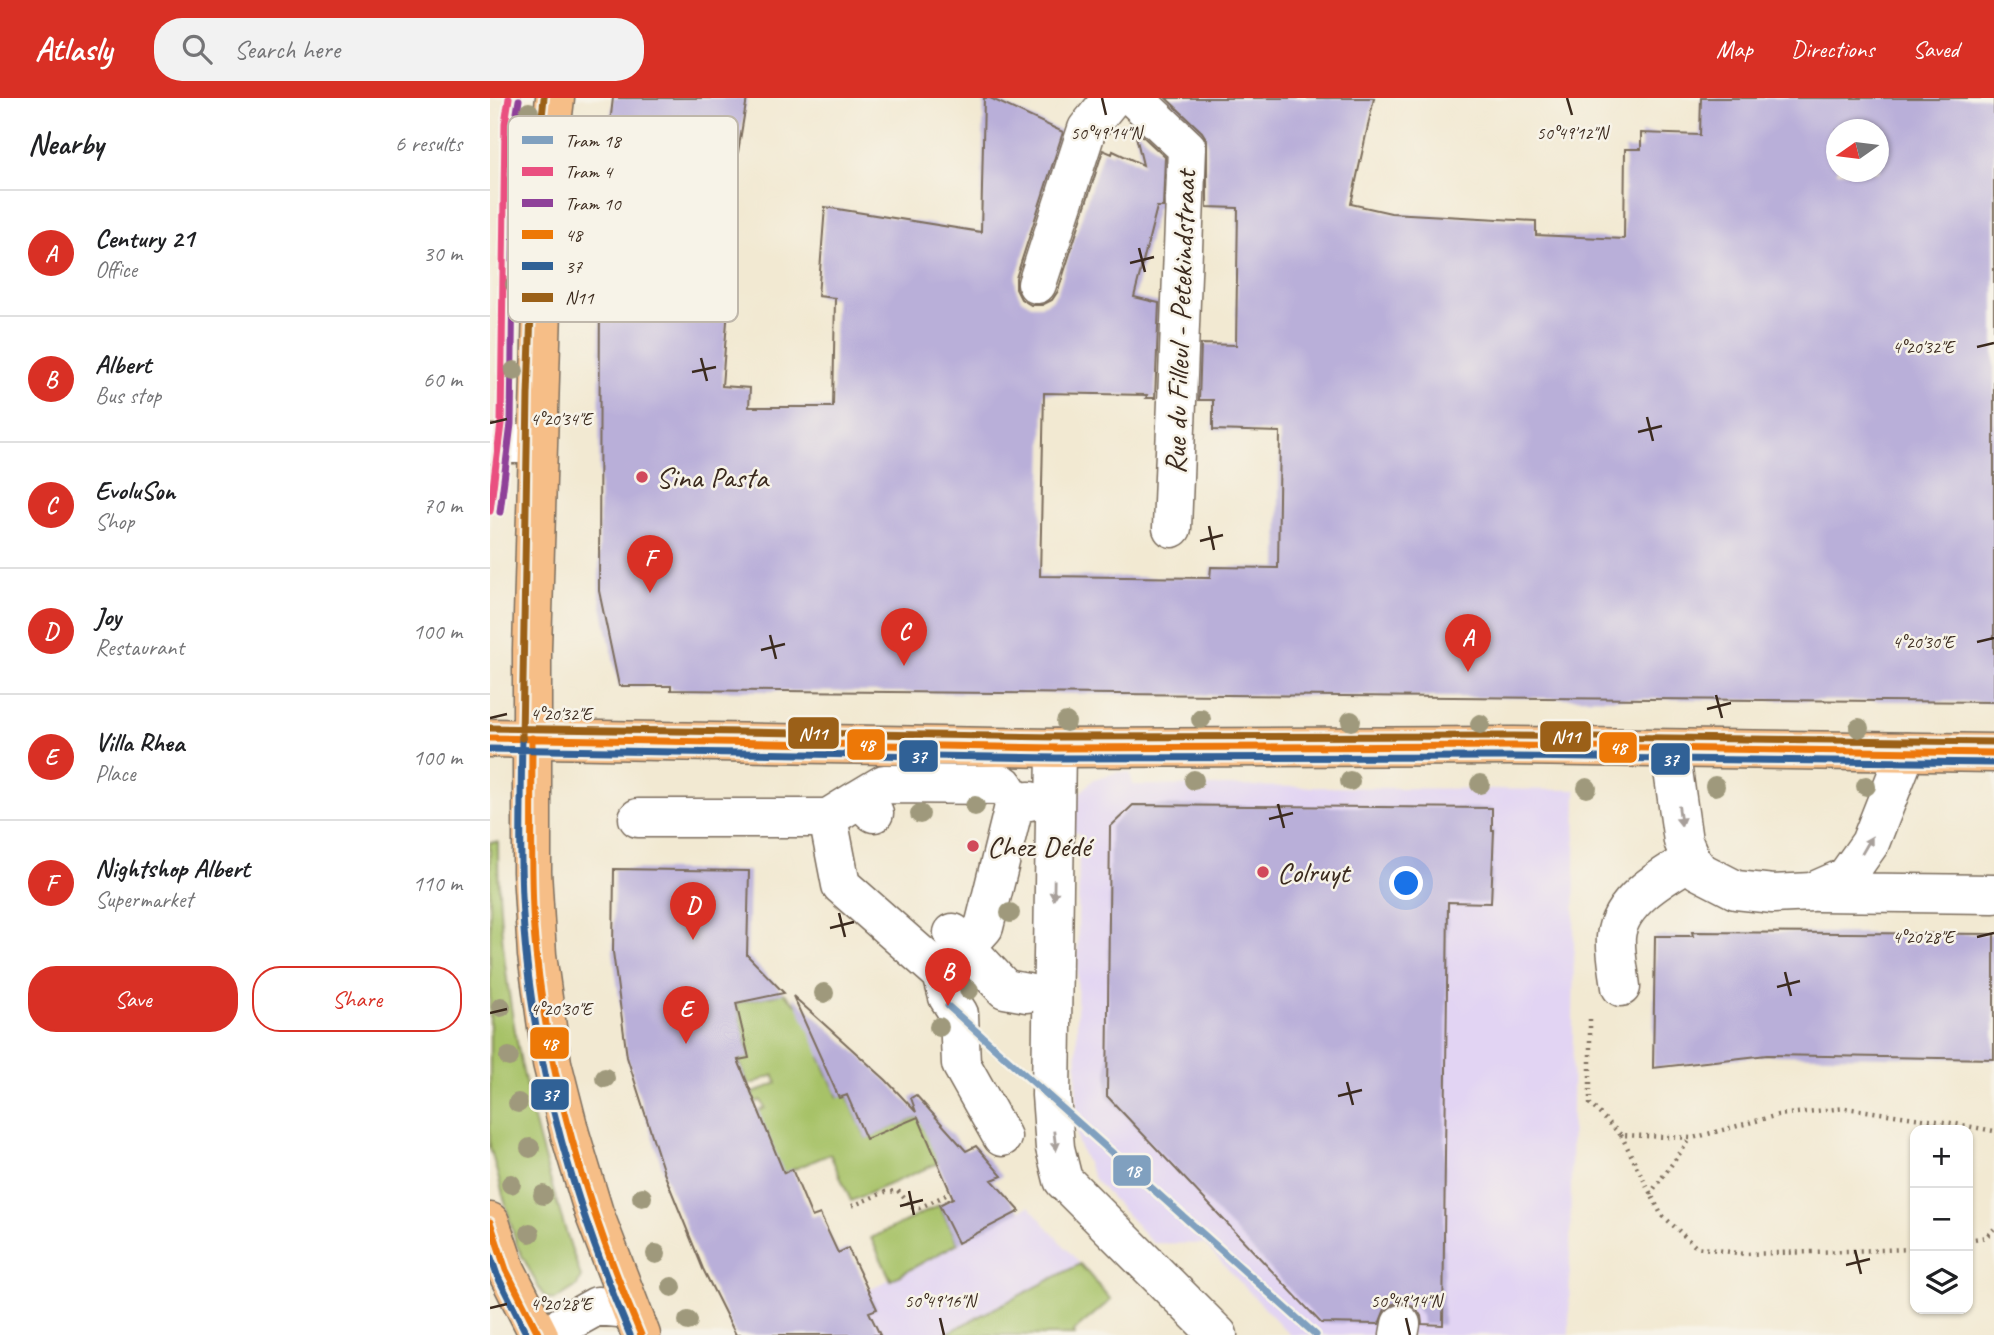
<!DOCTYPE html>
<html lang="en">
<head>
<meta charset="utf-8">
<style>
	body { margin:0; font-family:Caveat,sans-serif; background:#f2f2f2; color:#202124 }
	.controls { position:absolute; right:21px; bottom:21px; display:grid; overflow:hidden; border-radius:14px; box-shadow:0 2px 5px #0004 }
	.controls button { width:63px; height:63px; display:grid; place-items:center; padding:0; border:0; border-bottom:2px solid #e0e0e0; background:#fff; color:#202124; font:35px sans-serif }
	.compass { position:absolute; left:1336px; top:21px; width:63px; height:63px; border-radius:50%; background:#fff; box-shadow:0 2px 5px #0004; rotate:256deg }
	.you { position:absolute; left:917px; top:786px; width:24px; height:24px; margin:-18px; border:5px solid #fff; border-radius:50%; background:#1a73e8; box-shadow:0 0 0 10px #1a73e833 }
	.badge { display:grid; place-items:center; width:46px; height:46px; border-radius:50%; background:#d93025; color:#fff; font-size:23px; font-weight:700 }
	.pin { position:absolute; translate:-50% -58px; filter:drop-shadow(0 2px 4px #0008) }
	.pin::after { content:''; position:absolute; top:37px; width:24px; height:21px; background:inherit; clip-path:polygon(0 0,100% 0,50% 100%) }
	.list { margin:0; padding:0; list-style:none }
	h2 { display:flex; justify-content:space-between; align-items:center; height:91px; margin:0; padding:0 28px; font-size:30px }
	h2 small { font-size:23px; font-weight:400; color:#757577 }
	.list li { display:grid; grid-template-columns:46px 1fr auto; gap:21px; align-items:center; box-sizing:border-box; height:126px; padding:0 28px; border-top:2px solid #e0e0e0 }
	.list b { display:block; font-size:26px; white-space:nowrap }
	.list p { margin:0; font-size:23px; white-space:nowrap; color:#757577 }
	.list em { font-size:23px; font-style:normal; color:#757577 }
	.actions { display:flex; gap:14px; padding:21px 28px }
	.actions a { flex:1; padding:16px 0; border:2px solid #d93025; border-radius:28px; text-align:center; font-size:24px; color:#d93025 }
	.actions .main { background:#d93025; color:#fff }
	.icon { flex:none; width:38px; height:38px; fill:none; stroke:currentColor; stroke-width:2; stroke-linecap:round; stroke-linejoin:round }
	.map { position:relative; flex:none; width:1504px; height:1237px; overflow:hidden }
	header { display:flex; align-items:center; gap:42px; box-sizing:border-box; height:98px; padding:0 35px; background:#d93025; color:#fff }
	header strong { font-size:33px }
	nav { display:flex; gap:38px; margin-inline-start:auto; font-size:24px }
	.search { width:490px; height:63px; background:#f2f2f2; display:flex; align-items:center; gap:18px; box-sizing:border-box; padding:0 24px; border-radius:28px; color:#757577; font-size:26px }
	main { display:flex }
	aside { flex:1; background:#fff }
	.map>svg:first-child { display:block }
	.built { fill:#e2d4f3 }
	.green { fill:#a7c268; stroke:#717643; stroke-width:2 }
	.building { fill:#b9afd9; fill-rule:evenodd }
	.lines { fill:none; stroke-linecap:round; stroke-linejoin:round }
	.minor-casing { stroke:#7b6d5d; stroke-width:41 }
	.major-casing { stroke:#7b6d5d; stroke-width:41 }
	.path { stroke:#7b6d5d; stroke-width:4.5; stroke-dasharray:2 5; stroke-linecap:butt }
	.minor { stroke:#fff; stroke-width:38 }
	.major { stroke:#f6be87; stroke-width:38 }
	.bus-1-casing { stroke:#f7f3e8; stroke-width:12 }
	.bus-2-casing { stroke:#f7f3e8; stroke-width:12 }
	.bus-3-casing { stroke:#f7f3e8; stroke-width:12 }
	.bus-1 { stroke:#ed7807; stroke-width:7 }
	.bus-2 { stroke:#306196; stroke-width:7 }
	.bus-3 { stroke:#9b6018; stroke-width:7 }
	.tram-1-casing { stroke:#f7f3e8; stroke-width:12 }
	.tram-2-casing { stroke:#f7f3e8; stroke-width:12 }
	.tram-3-casing { stroke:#f7f3e8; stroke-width:12 }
	.tram-1 { stroke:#80a0bf; stroke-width:7 }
	.tram-2 { stroke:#ea4f80; stroke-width:7 }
	.tram-3 { stroke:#8f4199; stroke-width:7 }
	.tree { fill:#9f997b }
	.oneway { fill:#a79f9a }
	.ticks { fill:none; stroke:#3b2a1e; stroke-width:2.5 }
	.poi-dot { fill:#d1495b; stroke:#f7f3e8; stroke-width:2.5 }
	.labels { text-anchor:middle; stroke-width:5; stroke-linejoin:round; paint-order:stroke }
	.street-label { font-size:30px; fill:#3b2a1e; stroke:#f7f3e8 }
	.poi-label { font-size:30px; fill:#3b2a1e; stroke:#f7f3e8; text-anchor:start }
	.key { fill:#f7f3e8; stroke:#bfb7ab; stroke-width:2 }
	.key-label { font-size:19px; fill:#3b2a1e }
	.ticks-label { font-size:18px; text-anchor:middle; fill:#3b2a1e; stroke:#f7f3e8; stroke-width:5; stroke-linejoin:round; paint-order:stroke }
	.line-badge { stroke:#f7f3e8; stroke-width:2.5 }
	.badge-label { font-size:19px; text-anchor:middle; font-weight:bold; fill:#fff }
</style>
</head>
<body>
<header>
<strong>Atlasly</strong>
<div class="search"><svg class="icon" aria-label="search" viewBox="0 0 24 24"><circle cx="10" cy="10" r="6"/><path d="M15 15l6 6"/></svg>Search here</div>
<nav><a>Map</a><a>Directions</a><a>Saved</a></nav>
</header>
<main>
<aside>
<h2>Nearby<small>6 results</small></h2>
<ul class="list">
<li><span class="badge">A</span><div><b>Century 21</b><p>Office</p></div><em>30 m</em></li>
<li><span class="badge">B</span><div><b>Albert</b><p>Bus stop</p></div><em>60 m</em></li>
<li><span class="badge">C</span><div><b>EvoluSon</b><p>Shop</p></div><em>70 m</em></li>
<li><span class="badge">D</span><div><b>Joy</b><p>Restaurant</p></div><em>100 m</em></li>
<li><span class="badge">E</span><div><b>Villa Rhea</b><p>Place</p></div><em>100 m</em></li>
<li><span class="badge">F</span><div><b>Nightshop Albert</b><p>Supermarket</p></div><em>110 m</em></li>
</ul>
<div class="actions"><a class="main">Save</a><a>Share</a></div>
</aside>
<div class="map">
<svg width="1504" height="1237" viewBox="0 0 1504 1237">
	<rect width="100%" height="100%" fill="#f7f3e8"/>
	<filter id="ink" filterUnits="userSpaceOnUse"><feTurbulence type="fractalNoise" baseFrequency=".0143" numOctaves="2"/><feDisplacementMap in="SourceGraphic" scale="14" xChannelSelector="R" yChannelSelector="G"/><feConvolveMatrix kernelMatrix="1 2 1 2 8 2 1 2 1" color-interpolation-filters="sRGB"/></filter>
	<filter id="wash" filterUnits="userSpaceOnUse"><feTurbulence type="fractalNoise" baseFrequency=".00686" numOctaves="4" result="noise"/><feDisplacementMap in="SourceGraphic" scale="28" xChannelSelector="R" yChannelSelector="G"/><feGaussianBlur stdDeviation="1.57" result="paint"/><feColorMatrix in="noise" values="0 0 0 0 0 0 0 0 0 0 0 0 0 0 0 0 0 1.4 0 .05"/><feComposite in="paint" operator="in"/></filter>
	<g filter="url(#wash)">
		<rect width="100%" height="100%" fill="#f2e9d2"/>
		<!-- built -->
		<path class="built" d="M628 674H640L643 687 1086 692 1079 1237H800L714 1146 663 1145 604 1081 588 1045 586 1029 589 735 579 734 582 707 588 697 604 681Z
			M539 1108 590 1166 453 1237H292Z"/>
		<!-- green -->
		<path class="green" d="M0 744H8C7 893 43 1039 91 1179L87 1188 65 1202 56 1200 51 1194 27 1148 0 1049Z
			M294 895 351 948 330 959 348 999 357 997 376 1040 430 1018 467 1057 361 1103 340 1056 288 1078 267 1014 275 1010 271 1002 265 1005 261 996 287 985 284 977 259 987 248 962 259 959 246 905Z
			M449 1107 468 1145 401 1182 381 1140Z
			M590 1166 621 1202 584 1233 585 1237H453Z"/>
		<g id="blocks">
			<!-- building -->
			<path class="building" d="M123 0H257L248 54 234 52 231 73 229 74 217 166 220 167 218 188H224L222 209 238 210 232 288 260 290 259 309H343L345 200 328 198 335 109 491 134 494 0H500L573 34 526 180V191L531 201 541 207H552L562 202 568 193 613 52 622 56 623 53 653 67 644 30 675 59 673 109H667L644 199 669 205 665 300H656L657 297 554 295 550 478 720 480 721 469 788 470 790 334 723 332V302H709L711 246 746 247 748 110 717 109V42L712 34 676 0H884L861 106 901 115 1046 123V137L1134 141 1135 51H1151V35L1210 37 1211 0H1504V604L181 592V588H129L109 493 110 165 117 51ZM1347 32H1389V74H1347Z
				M643 707 1002 710V732H1004L1001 805 958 804 953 1227 932 1226 931 1218 926 1210 914 1204 903 1206 895 1211 889 1226 831 1225 617 998 620 729Z
				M124 771 259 773 257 857 294 895 246 905 259 960 248 962 294 1075 302 1071 322 1119 330 1116 348 1155 358 1150 387 1211 379 1214 390 1237H246L213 1171 174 1075 137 959 123 854Z
				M1202 834 1504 836V961L1277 957 1163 970 1165 838H1203Z
				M303 898 396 982 426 1014 421 1000 426 997 476 1053 486 1048 512 1078 502 1082 530 1113 468 1145 449 1107 463 1100 428 1019 376 1041 357 997 349 1000Z"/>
		</g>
	</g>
	<g filter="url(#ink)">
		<use href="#blocks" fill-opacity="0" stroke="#7b6d5d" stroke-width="2"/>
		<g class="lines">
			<defs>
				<path id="minor" d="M644 0 697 50 682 430
					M547 186 597 31 622 0
					M0 346H47
					M566 650 561 997 565 1050 573 1082 728 1237
					M1180 651 1193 743 1201 762 1209 773 1246 792 1283 796 1322 794 1356 779 1380 745 1416 654
					M369 701 394 686 514 687 525 704
					M148 720H338L369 701 384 715
					M338 720 351 787 452 876 458 899 469 916 471 966 512 1039
					M1327 794 1504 796
					M463 835 515 891 537 895
					M452 876 494 829 525 704 540 703
					M1131 889C1129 872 1125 855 1126 839 1129 803 1174 778 1201 762
					M72 1237 73 1227 107 1208 140 1211
					M909 1237 911 1226"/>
				<path id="major" d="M65 0 56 75 42 551V774L47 857 62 965 80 1036 104 1115 151 1237
					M0 640 566 650 1024 648 1504 655
					M0 1124 16 1172 49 1237"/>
			</defs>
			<!-- minor casing -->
			<use href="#minor" class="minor-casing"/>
			<!-- major casing -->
			<use href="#major" class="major-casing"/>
			<!-- path -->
			<path class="path" d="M1100 921V1006L1131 1037 1203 1040 1288 1017 1355 1010 1461 1025 1504 1033
				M1131 1037 1171 1116 1206 1149 1254 1156 1425 1151
				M1160 1096 1201 1040
				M362 1108 395 1094 408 1093 422 1109 429 1110 460 1095
				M1478 1142 1496 1139 1504 1131"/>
			<!-- minor -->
			<use href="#minor" class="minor"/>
			<!-- major -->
			<use href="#major" class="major"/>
			<defs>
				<path id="bus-1" d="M0 640 566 650 1024 648 1504 655
					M42 640C42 704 40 768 44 832 55 972 96 1108 151 1237
					M0 1124 16 1172 49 1237"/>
				<path id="bus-2" d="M32 640C31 704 29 768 34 832 44 972 85 1108 140 1237
					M0 651 566 660 1024 659 1504 665
					M0 1157 7 1177 37 1237"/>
				<path id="bus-3" d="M0 630 566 639 1024 638 1504 644
					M32 640 38 297 46 75 54 0"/>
			</defs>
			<!-- bus-1 casing -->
			<use href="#bus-1" class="bus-1-casing"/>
			<!-- bus-2 casing -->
			<use href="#bus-2" class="bus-2-casing"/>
			<!-- bus-3 casing -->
			<use href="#bus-3" class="bus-3-casing"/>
			<!-- bus-1 -->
			<use href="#bus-1" class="bus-1"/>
			<!-- bus-2 -->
			<use href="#bus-2" class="bus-2"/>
			<!-- bus-3 -->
			<use href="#bus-3" class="bus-3"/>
			<defs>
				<path id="tram-1" d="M458 908 826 1237"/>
				<path id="tram-2" d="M0 413 11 326 15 26 19 0"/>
				<path id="tram-3" d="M10 414 21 326 25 27 29 2"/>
			</defs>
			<!-- tram-1 casing -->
			<use href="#tram-1" class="tram-1-casing"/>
			<!-- tram-2 casing -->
			<use href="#tram-2" class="tram-2-casing"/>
			<!-- tram-3 casing -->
			<use href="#tram-3" class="tram-3-casing"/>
			<!-- tram-1 -->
			<use href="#tram-1" class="tram-1"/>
			<!-- tram-2 -->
			<use href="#tram-2" class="tram-2"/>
			<!-- tram-3 -->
			<use href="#tram-3" class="tram-3"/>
		</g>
		<!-- trees -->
		<g class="tree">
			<circle cx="39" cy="14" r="10"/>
			<circle cx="25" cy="186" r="10"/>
			<circle cx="24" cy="273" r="10"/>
			<circle cx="711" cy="621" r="10"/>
			<circle cx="861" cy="623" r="10"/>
			<circle cx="576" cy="624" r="10"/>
			<circle cx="990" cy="626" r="10"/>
			<circle cx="1369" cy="630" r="10"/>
			<circle cx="704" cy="682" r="10"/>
			<circle cx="860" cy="683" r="10"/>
			<circle cx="990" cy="686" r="10"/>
			<circle cx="1225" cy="688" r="10"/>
			<circle cx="1376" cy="688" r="10"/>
			<circle cx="1097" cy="690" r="10"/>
			<circle cx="485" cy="708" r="10"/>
			<circle cx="430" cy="716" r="10"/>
			<circle cx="520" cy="815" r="10"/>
			<circle cx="479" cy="892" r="10"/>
			<circle cx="334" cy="895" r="10"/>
			<circle cx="11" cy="909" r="10"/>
			<circle cx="449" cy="929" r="10"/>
			<circle cx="19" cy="959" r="10"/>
			<circle cx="115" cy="980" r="10"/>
			<circle cx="28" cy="1005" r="10"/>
			<circle cx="40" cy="1050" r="10"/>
			<circle cx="21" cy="1086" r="10"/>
			<circle cx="53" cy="1097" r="10"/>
			<circle cx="152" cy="1099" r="10"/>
			<circle cx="40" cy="1135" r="10"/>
			<circle cx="166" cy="1156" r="10"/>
			<circle cx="182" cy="1189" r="10"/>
			<circle cx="198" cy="1223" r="10"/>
		</g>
		<!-- one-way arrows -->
		<defs><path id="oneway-solid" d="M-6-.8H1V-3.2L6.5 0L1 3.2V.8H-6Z" transform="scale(1.75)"/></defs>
		<g class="oneway">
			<use href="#oneway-solid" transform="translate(1190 718) rotate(82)"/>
			<use href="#oneway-solid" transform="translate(1377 747) rotate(-60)"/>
			<use href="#oneway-solid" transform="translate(564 792) rotate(91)"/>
			<use href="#oneway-solid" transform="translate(565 1043) rotate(83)"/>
		</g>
	</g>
	<!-- ticks -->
	<path class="ticks" d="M612 0 616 17M1077 0 1082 17M649 150 655 174M640 165 664 159M1487 249 1504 245M211 260 217 283M202 274 226 269M1157 319 1163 343M0 325 17 321M1148 334 1172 328M719 428 724 452M710 443 733 437M280 537 286 561M1487 544 1504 540M271 552 295 546M1226 597 1232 620M1217 611 1241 605M0 620 17 616M788 706 794 730M779 721 803 715M349 815 355 839M340 830 364 824M1487 839 1504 835M1295 874 1301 898M1287 889 1310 883M0 915 17 911M857 984 863 1007M848 998 872 992M419 1093 424 1117M410 1108 433 1102M1365 1152 1371 1176M1356 1167 1380 1161M0 1210 17 1206M450 1220 454 1237M916 1220 920 1237"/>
	<!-- markers -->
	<g class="poi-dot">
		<circle cx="152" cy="379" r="7"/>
		<circle cx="483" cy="748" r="7"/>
		<circle cx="773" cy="774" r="7"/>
	</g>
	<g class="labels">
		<!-- street labels -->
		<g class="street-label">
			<text transform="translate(690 224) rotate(-88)" y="10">Rue du Filleul - Petekindstraat</text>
		</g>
		<!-- poi labels -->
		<g class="poi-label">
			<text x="166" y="389">Sina Pasta</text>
			<text x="497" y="758">Chez Dédé</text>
			<text x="787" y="784">Colruyt</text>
		</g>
	</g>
	<!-- legend -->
	<rect x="18" y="18" width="230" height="206" rx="10" class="key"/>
	<rect x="32" y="38" width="31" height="8" fill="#80a0bf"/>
	<rect x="32" y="69" width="31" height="9" fill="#ea4f80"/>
	<rect x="32" y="101" width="31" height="8" fill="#8f4199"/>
	<rect x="32" y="132" width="31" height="9" fill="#ed7807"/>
	<rect x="32" y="164" width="31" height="8" fill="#306196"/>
	<rect x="32" y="195" width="31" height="9" fill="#9b6018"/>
	<g class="key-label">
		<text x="75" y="49">Tram 18</text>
		<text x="75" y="80">Tram 4</text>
		<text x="75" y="112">Tram 10</text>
		<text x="75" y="143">48</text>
		<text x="75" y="175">37</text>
		<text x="75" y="206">N11</text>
	</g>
	<g class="ticks-label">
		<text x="616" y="41">50°49'14"N</text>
		<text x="1082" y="41">50°49'12"N</text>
		<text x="1433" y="255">4°20'32"E</text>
		<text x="71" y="327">4°20'34"E</text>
		<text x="1433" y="550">4°20'30"E</text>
		<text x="71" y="622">4°20'32"E</text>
		<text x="1433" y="845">4°20'28"E</text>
		<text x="71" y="917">4°20'30"E</text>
		<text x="450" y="1209">50°49'16"N</text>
		<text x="916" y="1209">50°49'14"N</text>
		<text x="71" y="1212">4°20'28"E</text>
	</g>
	<g class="line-badge">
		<rect x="297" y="618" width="53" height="34" rx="7" fill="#9b6018"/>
		<rect x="1049" y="622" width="53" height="33" rx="7" fill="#9b6018"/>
		<rect x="356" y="630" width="40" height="33" rx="7" fill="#ed7807"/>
		<rect x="1108" y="633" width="40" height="33" rx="7" fill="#ed7807"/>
		<rect x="408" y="641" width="41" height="34" rx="7" fill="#306196"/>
		<rect x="1160" y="644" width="41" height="34" rx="7" fill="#306196"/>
		<rect x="39" y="928" width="41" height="34" rx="7" fill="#ed7807"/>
		<rect x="40" y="980" width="40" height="33" rx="7" fill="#306196"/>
		<rect x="622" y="1056" width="40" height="33" rx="7" fill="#80a0bf"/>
	</g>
	<g class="badge-label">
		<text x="323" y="642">N11</text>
		<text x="1076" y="645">N11</text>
		<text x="376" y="653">48</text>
		<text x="1128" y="656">48</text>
		<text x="428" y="665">37</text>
		<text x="1180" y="668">37</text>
		<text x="59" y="952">48</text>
		<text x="60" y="1003">37</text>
		<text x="642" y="1079">18</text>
	</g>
</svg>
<div class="controls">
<button>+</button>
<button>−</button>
<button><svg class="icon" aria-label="layers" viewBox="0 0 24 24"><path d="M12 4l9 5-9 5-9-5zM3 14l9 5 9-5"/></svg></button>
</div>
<svg class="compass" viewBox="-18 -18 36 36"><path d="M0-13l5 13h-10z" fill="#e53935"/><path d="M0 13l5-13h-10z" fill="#757577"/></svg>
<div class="you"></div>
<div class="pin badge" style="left:978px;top:574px">A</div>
<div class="pin badge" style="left:458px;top:908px">B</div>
<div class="pin badge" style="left:414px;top:568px">C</div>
<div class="pin badge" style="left:203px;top:842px">D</div>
<div class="pin badge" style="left:196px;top:946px">E</div>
<div class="pin badge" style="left:160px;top:495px">F</div>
</div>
</main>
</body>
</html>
